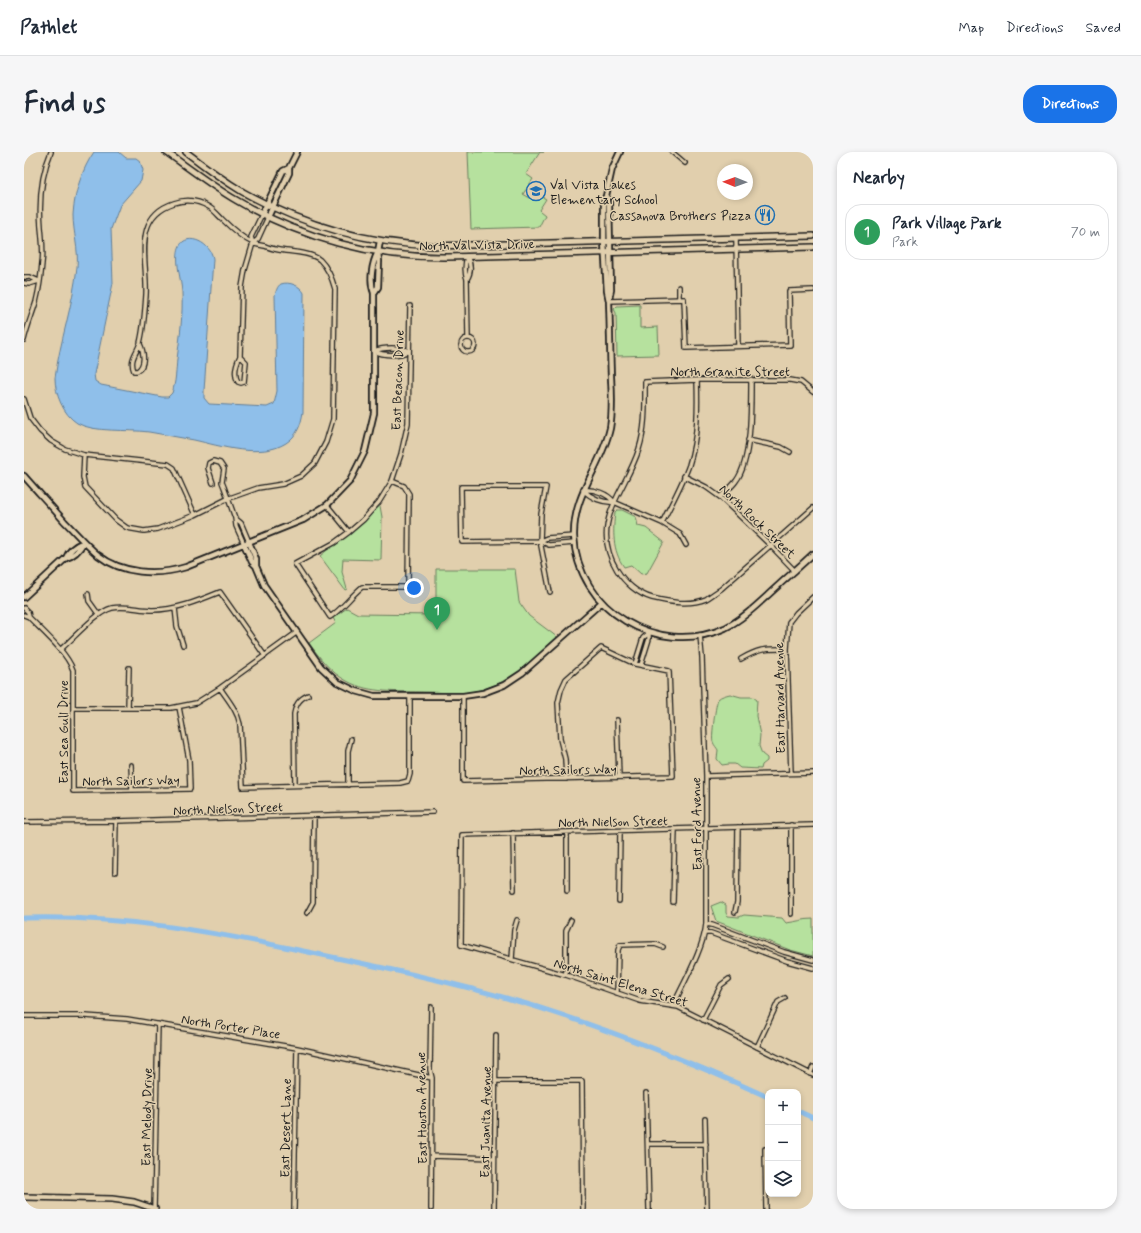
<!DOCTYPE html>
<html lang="en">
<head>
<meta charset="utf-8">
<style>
	body { margin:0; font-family:Mynerve,sans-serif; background:#f6f6f7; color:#1f2937 }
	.controls { position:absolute; right:12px; bottom:12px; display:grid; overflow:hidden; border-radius:8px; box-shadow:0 2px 6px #0003 }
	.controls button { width:36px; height:36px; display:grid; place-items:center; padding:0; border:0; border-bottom:1px solid #e0e1e3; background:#fff; color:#1f2937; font:20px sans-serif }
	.compass { position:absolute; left:693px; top:12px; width:36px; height:36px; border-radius:50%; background:#fff; box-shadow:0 2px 6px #0003; rotate:271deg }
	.you { position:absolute; left:390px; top:436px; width:14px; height:14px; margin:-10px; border:3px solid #fff; border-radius:50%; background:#1a73e8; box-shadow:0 0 0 6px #1a73e833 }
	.badge { display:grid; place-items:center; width:26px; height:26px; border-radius:50%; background:#1a73e8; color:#fff; font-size:13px; font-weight:700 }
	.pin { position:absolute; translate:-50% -33px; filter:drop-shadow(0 1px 2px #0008) }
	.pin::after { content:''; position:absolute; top:21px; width:14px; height:12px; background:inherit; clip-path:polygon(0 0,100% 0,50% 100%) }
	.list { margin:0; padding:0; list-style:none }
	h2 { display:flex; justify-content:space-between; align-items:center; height:52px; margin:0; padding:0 16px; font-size:17px }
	h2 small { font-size:13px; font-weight:400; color:#747a83 }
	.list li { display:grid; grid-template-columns:26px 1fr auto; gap:12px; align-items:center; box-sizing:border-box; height:56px; margin:0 8px 8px; padding:0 8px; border:1px solid #e0e1e3; border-radius:16px }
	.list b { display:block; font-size:15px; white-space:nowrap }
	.list p { margin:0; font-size:13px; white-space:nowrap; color:#747a83 }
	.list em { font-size:13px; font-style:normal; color:#747a83 }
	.icon { flex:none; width:22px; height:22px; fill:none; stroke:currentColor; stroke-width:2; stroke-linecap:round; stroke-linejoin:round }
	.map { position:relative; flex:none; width:789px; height:1057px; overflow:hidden; border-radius:16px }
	header { display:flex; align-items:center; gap:24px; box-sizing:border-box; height:56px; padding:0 20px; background:#fff; border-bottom:1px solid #e0e1e3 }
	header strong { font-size:19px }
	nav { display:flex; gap:22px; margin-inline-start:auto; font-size:14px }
	.intro { display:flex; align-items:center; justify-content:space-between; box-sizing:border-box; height:96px; padding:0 24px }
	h1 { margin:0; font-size:28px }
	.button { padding:10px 18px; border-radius:16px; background:#1a73e8; color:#fff; font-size:14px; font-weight:700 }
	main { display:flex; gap:24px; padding:0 24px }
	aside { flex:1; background:#fff; border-radius:16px; box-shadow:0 2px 6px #0003 }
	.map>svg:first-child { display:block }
	.green { fill:#b6e19e; stroke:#697e5d }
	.water { fill:#8fbfea; stroke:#617e98 }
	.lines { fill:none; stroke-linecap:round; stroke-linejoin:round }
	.canal { stroke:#8fbfea; stroke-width:5 }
	.minor-casing { stroke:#1c1c1c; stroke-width:6 }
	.tertiary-casing { stroke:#1c1c1c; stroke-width:8 }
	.secondary-casing { stroke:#1c1c1c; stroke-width:8 }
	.minor { stroke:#e1cfad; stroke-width:3.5 }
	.tertiary { stroke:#e1cfad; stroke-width:4.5 }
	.secondary { stroke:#e1cfad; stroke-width:5 }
	.labels { text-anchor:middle; stroke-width:3; stroke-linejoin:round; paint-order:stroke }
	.poi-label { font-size:13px; fill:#1c1c1c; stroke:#e1cfad; text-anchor:start }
	.street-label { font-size:13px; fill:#1c1c1c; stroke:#e1cfad }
</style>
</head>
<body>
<header>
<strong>Pathlet</strong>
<nav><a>Map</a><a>Directions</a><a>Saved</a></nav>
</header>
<div class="intro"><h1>Find us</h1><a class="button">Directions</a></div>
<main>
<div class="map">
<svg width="789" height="1057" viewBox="0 0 789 1057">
	<rect width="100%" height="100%" fill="#e1cfad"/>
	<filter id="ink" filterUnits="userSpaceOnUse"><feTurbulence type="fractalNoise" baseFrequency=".025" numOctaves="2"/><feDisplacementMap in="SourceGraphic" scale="8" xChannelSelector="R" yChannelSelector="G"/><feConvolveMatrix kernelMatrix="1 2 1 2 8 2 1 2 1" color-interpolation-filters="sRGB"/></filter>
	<g filter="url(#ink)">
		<!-- green -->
		<path class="green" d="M444 0H520H516L502 22 509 27 499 42 506 46 508 44 513 42 522 47 515 58 516 59 521 63 515 75 447 77Z
			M616 153V176L634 175 635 203 593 204 592 161 590 157 593 154Z
			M356 354 358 365 357 408 319 407 318 420 323 437 321 438 296 404Z
			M593 358H598L612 365 614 374 622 376 640 390 623 421 617 422 607 413 600 415C588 398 589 379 591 360Z
			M412 417H491L495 450 505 464 533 485C515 501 498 521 476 531 467 535 457 538 447 540 432 542 416 540 401 540 375 539 346 542 323 529 306 520 296 506 285 491L312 471 309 466 323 456 334 462 412 463Z
			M706 542 717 545H729L733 548 732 564 736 583 735 594 738 602 743 606V609L738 613 737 617 716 616 711 612H705L698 613 693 607 694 598C693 596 690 593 689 590 687 586 692 550 694 547 697 544 702 543 706 542Z
			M697 750 702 753V761L704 764 715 765 720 763 758 766 762 771C772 770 779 767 789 767V804L766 798 692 769 687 754Z"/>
		<!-- water -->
		<path class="water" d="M70 0H95L102 6H112L116 9 119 18 117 29 96 53 87 77 89 131 70 222 71 229 77 233 138 245H144L148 241C152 230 152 218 153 207 156 185 159 163 158 140 157 127 152 113 154 100 157 77 187 89 189 107L180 239V246L185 252 243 255 250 252 253 239 251 143C252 140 253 134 257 132 265 129 277 134 280 141L279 260C277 273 273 284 262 291 237 307 196 294 170 288 155 285 140 283 125 280 104 277 70 281 53 271 39 262 31 242 31 226 36 189 49 153 53 115 55 98 49 80 49 63 50 42 58 17 70 0Z"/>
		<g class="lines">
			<!-- canal -->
			<path class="canal" d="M0 766C96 763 191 780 284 800 361 816 438 832 513 855 592 880 669 911 744 945
				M774 959 789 966"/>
			<defs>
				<path id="minor" d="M648 0 661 11
					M712 86 714 194
					M229 91 227 85 238 62
					M443 104C441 112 440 120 443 127L444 186
					M443 104C447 112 448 119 443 127
					M0 125H6L15 129
					M0 131 5 132 15 129
					M655 135V147
					M585 149 660 147 662 196 766 193 765 139 789 138
					M437 193a7 7 0 1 1 14 0a7 7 0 1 1-14 0Z
					M0 188C3 175 8 163 12 150 15 138 17 124 18 111 20 99 18 87 17 75 15 50 17 23 27 0
					M350 199C360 204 375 204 385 199
					M350 199C360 195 375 195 385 199
					M216 204 222 210 220 230 217 231 214 230C209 221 212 212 216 204L218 135 221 118 229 91 234 87 244 65
					M789 240 777 230 766 228H673L621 230C621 253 622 275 615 297 602 339 564 371 593 418 601 431 614 442 628 446 645 450 665 454 682 447 687 444 692 440 697 437L789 356
					M0 247 6 266 16 279 27 289 41 297 60 303 144 312 150 316 171 363
					M724 288 757 295 766 300
					M60 303 59 325 61 335 92 368 103 376 120 379 134 377 171 363 203 347 234 336 259 332 277 324 291 311 302 290 309 267 311 137C308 126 304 116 296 108 287 100 266 100 255 98 250 97 245 96 241 94 237 93 232 93 229 91 218 86 207 76 198 67 194 63 190 58 185 55 174 48 162 47 150 51 107 65 124 109 122 143 121 158 120 175 116 191 113 201 105 207 110 219H113C122 214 120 200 116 192
					M660 324 682 335 696 345 747 394 771 419
					M368 329 380 334 385 342 384 435H338C326 445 319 456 306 465L271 412 310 391 325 380 339 368 355 350 368 329 377 302 384 271 386 154
					M189 331 184 316 185 311 189 309 196 311 200 317 198 330 200 335 211 366 212 374 220 392
					M559 338C567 346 579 351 590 350L638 371 656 382 662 393
					M559 338C570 337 583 341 590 350
					M696 345C701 340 708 335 712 329 728 308 727 253 727 227
					M303 353 325 380
					M211 366 217 371 225 390
					M638 371C647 352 658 333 665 313 674 285 674 256 673 228
					M516 389 523 386 550 384
					M526 440 516 389 517 362 522 335H437L438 390 516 389 525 393 551 391
					M64 442 65 449 75 463
					M0 456 4 460 5 465
					M151 456 153 474 159 493
					M0 463 5 465C18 479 42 499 49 518V639L166 637 165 608 155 555
					M36 498C49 487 72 460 88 456 101 453 115 458 128 458 152 458 174 449 196 440L241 504
					M717 507C736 496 741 497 763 497
					M611 512 619 486 625 481
					M617 513 625 487V481
					M196 536C204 548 213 558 216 572L219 635 376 631 384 629 386 622V545
					M439 544V629L649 624 645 519 611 512 577 496 542 527 537 538 534 551 536 587 541 607 542 627
					M49 556H147L172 551 196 536 272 481
					M104 556 105 516
					M593 568 595 625
					M107 613 108 638
					M767 621 763 497 765 470 772 461 789 445
					M682 624 789 621
					M271 633 270 562C272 552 275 547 284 543
					M324 633V599L327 587
					M0 670 92 669 409 660
					M789 673 438 683 437 793 542 823 616 849 654 855 789 923
					M543 680V739
					M489 681 490 738
					M91 720 92 669
					M595 749 596 679
					M649 750 651 677
					M711 760 713 750 714 675
					M283 761 289 750 290 664
					M767 762V673
					M682 772 688 773 760 800 789 808
					M681 781H687L763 809 789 816
					M488 807 490 778 493 768
					M542 823V779L547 768
					M593 841 594 798 596 793 631 792 639 795
					M649 854C659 832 680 796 682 772V624L678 505 676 483
					M407 855 406 918 408 926 407 1057
					M0 864H61L103 867 273 896 408 926
					M679 868 697 833 705 827
					M733 895 754 850 761 846
					M786 922 789 915
					M471 929H558L559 1057
					M622 941 625 1057
					M681 967 683 1057
					M624 992H682
					M741 997 742 1057
					M408 1004 470 1006
					M130 1057 134 872
					M270 1057 273 896
					M470 1057 472 883"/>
				<path id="tertiary" d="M596 0 588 17 582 44 580 50V90L583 139 585 149C586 174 586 199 587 225 588 242 589 259 586 276 578 314 549 341 550 384 553 458 634 506 701 476 717 468 731 455 744 443 759 429 774 416 789 402
					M582 44 585 50 587 138 585 147
					M238 62 259 19 265 16
					M244 65 265 21V16L273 0
					M350 141 354 135 355 109 354 100 356 89
					M0 324C14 340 28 355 41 370 52 381 62 393 74 403 98 422 133 424 162 415L279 368 303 353 326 329 341 299 350 261V141C345 129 348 111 354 100
					M225 390 232 407V414L240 433 297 515 313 530 332 539 350 544H439L459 541 480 533 498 521 578 450
					M220 392 228 410 232 414
					M42 406C45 398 52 393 60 390
					M0 445 42 406C50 404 56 397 60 390"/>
				<path id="secondary" d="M142 0C165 16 188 34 212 48 276 86 350 106 424 105L789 95
					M162 0C180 14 199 28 219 40 278 73 343 91 410 94L789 84
					M0 1045 88 1047 110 1050 131 1057"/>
			</defs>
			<!-- minor casing -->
			<use href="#minor" class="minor-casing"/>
			<!-- tertiary casing -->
			<use href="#tertiary" class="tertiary-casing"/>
			<!-- secondary casing -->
			<use href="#secondary" class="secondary-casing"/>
			<!-- minor -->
			<use href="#minor" class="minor"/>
			<!-- tertiary -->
			<use href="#tertiary" class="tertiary"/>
			<!-- secondary -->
			<use href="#secondary" class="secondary"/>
		</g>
	</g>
	<!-- icons -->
	<defs>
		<symbol id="school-ring" viewBox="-11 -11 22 22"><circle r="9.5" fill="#e1cfad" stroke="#1f6fb2" stroke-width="1.5"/><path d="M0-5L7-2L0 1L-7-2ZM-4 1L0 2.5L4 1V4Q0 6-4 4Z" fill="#1f6fb2"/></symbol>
		<symbol id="restaurant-ring" viewBox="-11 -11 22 22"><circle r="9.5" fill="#e1cfad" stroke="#1f6fb2" stroke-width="1.5"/><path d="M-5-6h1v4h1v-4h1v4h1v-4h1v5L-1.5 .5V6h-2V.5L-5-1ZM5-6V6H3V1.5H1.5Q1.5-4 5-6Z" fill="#1f6fb2"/></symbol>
	</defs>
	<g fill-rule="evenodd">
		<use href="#school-ring" x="501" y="28" width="22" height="22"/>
		<use href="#restaurant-ring" x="730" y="52" width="22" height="22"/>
	</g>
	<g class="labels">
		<!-- poi labels -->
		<g class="poi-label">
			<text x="526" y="37">Val Vista Lakes<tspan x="526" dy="15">Elementary School</tspan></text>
			<text x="727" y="68" text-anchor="end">Cassanova Brothers Pizza</text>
		</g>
		<!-- street labels -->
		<g class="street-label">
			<text transform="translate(453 92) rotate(-1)" y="5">North Val Vista Drive</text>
			<text x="706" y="224">North Granite Street</text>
			<text transform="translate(373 228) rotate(-88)" y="5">East Beacon Drive</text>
			<text transform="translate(734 369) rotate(44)" y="5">North Rock Street</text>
			<text transform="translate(755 546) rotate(-91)" y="5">East Harvard Avenue</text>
			<text transform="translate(39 580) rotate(-90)" y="5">East Sea Gull Drive</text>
			<text transform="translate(544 617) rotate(-1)" y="5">North Sailors Way</text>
			<text transform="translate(107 628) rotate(-1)" y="5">North Sailors Way</text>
			<text transform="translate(204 656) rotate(-2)" y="5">North Nielson Street</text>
			<text transform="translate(589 669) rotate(-1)" y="5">North Nielson Street</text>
			<text transform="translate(672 672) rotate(-91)" y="5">East Ford Avenue</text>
			<text transform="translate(597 830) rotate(17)" y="5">North Saint Elena Street</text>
			<text transform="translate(207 874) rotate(9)" y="5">North Porter Place</text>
			<text transform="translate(397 956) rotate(-91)" y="5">East Houston Avenue</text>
			<text transform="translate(122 965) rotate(-89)" y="5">East Melody Drive</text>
			<text transform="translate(461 970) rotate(-89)" y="5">East Juanita Avenue</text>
			<text transform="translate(261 976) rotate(-89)" y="5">East Desert Lane</text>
		</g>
	</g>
</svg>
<div class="controls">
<button>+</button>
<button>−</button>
<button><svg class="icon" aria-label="layers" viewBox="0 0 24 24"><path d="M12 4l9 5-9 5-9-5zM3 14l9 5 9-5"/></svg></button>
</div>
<svg class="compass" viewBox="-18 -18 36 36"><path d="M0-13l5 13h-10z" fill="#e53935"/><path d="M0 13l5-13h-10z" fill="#747a83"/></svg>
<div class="you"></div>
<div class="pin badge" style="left:413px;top:478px;background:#2e9e5b">1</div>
</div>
<aside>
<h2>Nearby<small></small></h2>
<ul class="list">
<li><span class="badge" style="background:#2e9e5b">1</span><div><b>Park Village Park</b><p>Park</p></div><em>70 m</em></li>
</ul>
</aside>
</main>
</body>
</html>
